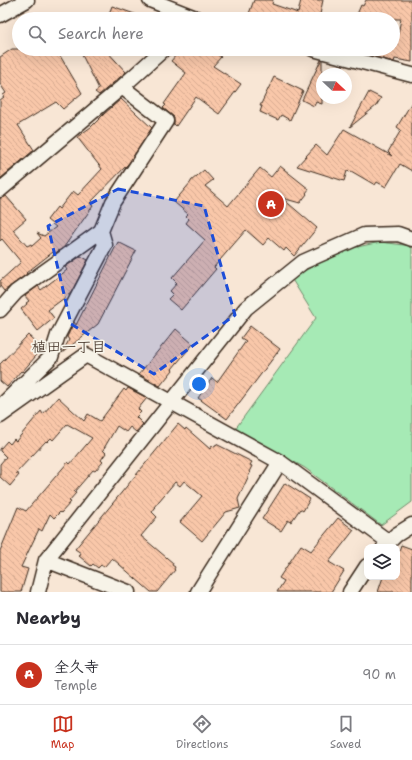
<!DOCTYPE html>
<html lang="en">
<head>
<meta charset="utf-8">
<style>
	body { margin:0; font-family:"Shantell Sans","Klee One",sans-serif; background:#f7f7f7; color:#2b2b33 }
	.controls { position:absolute; right:12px; bottom:12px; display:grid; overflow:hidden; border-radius:8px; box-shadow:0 4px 16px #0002 }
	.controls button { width:36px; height:36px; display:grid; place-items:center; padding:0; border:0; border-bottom:1px solid #e1e1e2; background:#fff; color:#2b2b33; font:20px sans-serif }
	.compass { position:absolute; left:316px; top:68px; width:36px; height:36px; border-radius:50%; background:#fff; box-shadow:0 4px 16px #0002; rotate:112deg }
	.you { position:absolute; left:199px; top:384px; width:14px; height:14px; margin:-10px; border:3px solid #fff; border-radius:50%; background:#1a73e8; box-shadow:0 0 0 6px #1a73e833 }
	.badge { display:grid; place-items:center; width:26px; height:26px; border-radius:50%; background:#c8321e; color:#fff; font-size:13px; font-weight:700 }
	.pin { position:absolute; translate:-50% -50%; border:2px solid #fff; box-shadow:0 1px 4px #0006 }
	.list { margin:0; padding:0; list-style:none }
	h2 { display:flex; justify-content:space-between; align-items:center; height:52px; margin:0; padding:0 16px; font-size:17px }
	h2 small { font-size:13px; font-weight:400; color:#7c7c81 }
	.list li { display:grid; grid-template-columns:26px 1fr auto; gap:12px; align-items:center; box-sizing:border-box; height:60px; padding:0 16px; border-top:1px solid #e1e1e2 }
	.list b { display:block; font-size:15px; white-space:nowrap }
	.list p { margin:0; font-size:13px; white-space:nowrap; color:#7c7c81 }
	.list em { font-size:13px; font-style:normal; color:#7c7c81 }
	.icon { flex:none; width:22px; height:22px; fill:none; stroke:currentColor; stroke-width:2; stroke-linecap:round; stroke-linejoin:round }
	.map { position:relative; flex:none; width:412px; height:592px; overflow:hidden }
	.search { position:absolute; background:#fff; box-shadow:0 4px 16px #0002; left:12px; right:12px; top:12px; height:44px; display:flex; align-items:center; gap:10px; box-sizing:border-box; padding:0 14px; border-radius:22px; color:#7c7c81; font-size:15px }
	.sheet { height:112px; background:#fff }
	nav { display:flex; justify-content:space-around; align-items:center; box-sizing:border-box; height:56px; border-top:1px solid #e1e1e2; background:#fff; font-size:11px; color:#7c7c81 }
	nav a { display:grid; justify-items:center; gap:2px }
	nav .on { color:#c8321e }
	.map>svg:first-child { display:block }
	.park { fill:#a6eab5; stroke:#708a6a }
	.building { fill:url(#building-back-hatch); stroke:#3b2a1e }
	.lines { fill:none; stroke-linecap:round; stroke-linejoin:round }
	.minor-casing { stroke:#3b2a1e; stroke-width:17 }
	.minor { stroke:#f7f3e8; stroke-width:14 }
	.marked { fill:#1d4ed8; fill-opacity:0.2; stroke:#1d4ed8; stroke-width:3; stroke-dasharray:8 5; stroke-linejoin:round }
	.labels { text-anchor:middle; stroke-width:3.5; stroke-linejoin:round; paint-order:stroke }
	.neighbourhood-label { font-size:15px; fill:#3b2a1e; stroke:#f7f3e8 }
</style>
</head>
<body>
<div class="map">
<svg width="412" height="592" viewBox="0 0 412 592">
	<defs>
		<pattern id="building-back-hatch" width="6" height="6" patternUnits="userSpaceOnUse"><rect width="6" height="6" fill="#f9c7a9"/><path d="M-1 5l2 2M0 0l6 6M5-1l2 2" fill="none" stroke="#d6ab91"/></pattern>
	</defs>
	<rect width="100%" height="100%" fill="#f8e6d5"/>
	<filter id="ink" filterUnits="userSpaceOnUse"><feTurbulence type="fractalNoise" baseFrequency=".025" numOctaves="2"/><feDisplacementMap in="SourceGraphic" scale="8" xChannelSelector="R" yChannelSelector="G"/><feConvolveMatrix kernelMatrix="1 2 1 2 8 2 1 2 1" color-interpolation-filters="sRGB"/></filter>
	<g filter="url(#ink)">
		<!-- park -->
		<path class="park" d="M380 242 412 246V502L381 525 305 468 235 429 316 318 291 278 344 250Z"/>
		<!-- building -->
		<path class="building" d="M254 0H273L272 4 298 13 301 0H323L319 19H247Z
			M366 0H412V62L395 59 394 62 357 52V49H393V44H396L401 19H355L361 5 363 6Z
			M112 6 143 17 142 19H107Z
			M12 49H56L82 93 63 109 56 102 18 125 34 150 0 179V100L4 97 3 95 6 93 0 84V57Z
			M79 49H105L126 72 99 95 95 92 99 89Z
			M181 49H211L221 57 213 66 241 84 219 114 196 97 176 126 174 124V117L163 108 166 105 164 104 186 73 171 61Z
			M321 60H322V104L316 102 314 106 302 100Z
			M274 77 303 91 290 120 281 115 278 120 260 112 262 106H260Z
			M369 92 381 98 376 106 350 127Z
			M121 99 152 128 129 163 90 203 93 206 64 247 54 254 53 252 26 273 27 274 4 291 0 286V281L21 262 2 239 0 241V198L6 196 26 219 13 230 27 246 31 244 32 246 41 238 37 233 44 236 56 227 47 220 57 207 59 209 73 191 78 195 102 169 77 137 91 127 104 114Z
			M412 102V171L400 164 386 187 377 182 375 185 351 171 350 172 347 171 344 181 297 166 316 145 327 155 344 129 392 156 388 152 401 130 397 127Z
			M280 166 309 189 306 193 307 194 300 203 282 198 317 228 294 256 286 248 284 251 269 238 263 245 246 230 220 260 214 267 216 269 181 310 168 299 173 294 170 291 177 283 172 278 205 240 186 223 189 219 186 216 188 214 174 202 191 182V181L204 170 213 180 205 186 228 206 260 168 271 177Z
			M118 242 136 251 98 324 62 353 69 340 67 337 74 322 76 325Z
			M81 256 88 260 71 293 48 310 54 318 38 331 21 309 27 304 26 303 29 301 25 296 38 286 41 290 67 270 65 267Z
			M250 326 280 349 227 419 198 398 212 378 217 382 246 341 241 338Z
			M176 329 193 344 172 369 173 370 160 386 139 374Z
			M28 335 42 348 35 355 36 356 22 372 21 371 7 387 0 381V364Z
			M128 388 147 398 138 409 141 412 136 417 143 424 136 432 130 427 126 432 117 426 103 450 106 453 101 460 103 462 95 471 93 470 74 492 76 493 69 501 71 502 61 513 60 512 54 518 50 514 42 531 39 529 21 567 28 569 21 592H0V551L18 507 26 511 68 462 70 464 92 438 67 424 53 440 51 438 47 442 46 441 16 473 19 475 10 486 0 477V464L6 457 0 451V449L7 441 10 444 14 439 16 441 41 411 43 414 58 397 84 421 88 414 100 421 124 389 126 391Z
			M178 424 185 430 186 428 210 449 212 446 215 447 216 444 252 462 250 465 252 466 249 472 250 473 238 499 240 508 226 512 202 541 180 522 202 496 184 481 180 486 175 482 154 507 155 508 152 512 157 517 141 536 173 563 172 565 175 567 174 569 175 570 157 592H151L112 558 104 567 101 565 98 568 93 564 91 566 79 556 81 553 75 549Z
			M285 483 310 499 303 511 300 509 291 522 288 520 281 531 262 519Z
			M338 518 354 530 329 562 344 571 331 592H277L284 581 279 578 301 545 311 551Z
			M401 545 412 549V592H378L383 577H397V557Z"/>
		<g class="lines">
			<defs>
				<path id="minor" d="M150 0 198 19
					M0 15 27 0
					M313 49 412 75
					M0 190 122 87 164 49
					M101 231 113 202 166 121 122 87
					M0 310 16 292 101 231 105 245 58 335 51 357 0 407
					M0 416 86 355 280 462 389 542
					M384 547 396 535 412 525
					M46 560 128 592
					M38 592 46 560 246 308 303 262 364 235 398 234 412 239
					M198 592 280 462
					M350 592 367 566"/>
			</defs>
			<!-- minor casing -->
			<use href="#minor" class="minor-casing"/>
			<!-- minor -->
			<use href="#minor" class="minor"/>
		</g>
	</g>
	<!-- marked area -->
	<path class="marked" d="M118 189 204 206 235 315 154 374 71 324 48 226Z"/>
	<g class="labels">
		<!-- neighbourhood labels -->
		<g class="neighbourhood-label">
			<text x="69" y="352">植田一丁目</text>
		</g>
	</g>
</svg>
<div class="controls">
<button><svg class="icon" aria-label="layers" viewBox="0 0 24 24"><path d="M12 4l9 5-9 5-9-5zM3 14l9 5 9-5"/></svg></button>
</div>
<svg class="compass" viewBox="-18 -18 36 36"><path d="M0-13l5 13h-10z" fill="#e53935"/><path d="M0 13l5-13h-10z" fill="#7c7c81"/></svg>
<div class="you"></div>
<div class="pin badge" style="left:271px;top:204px">A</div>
<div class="search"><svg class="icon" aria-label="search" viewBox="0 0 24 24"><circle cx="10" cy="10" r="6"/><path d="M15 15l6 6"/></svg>Search here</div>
</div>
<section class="sheet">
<h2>Nearby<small></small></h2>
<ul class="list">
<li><span class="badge">A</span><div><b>全久寺</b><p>Temple</p></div><em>90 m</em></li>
</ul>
</section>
<nav>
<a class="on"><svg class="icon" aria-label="map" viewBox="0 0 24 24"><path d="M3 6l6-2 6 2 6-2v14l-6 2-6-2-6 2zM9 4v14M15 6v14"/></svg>Map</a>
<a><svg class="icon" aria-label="directions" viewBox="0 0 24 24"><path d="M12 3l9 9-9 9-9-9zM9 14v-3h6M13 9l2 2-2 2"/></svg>Directions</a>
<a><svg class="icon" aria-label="saved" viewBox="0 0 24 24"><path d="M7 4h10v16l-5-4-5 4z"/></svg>Saved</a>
</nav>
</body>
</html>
